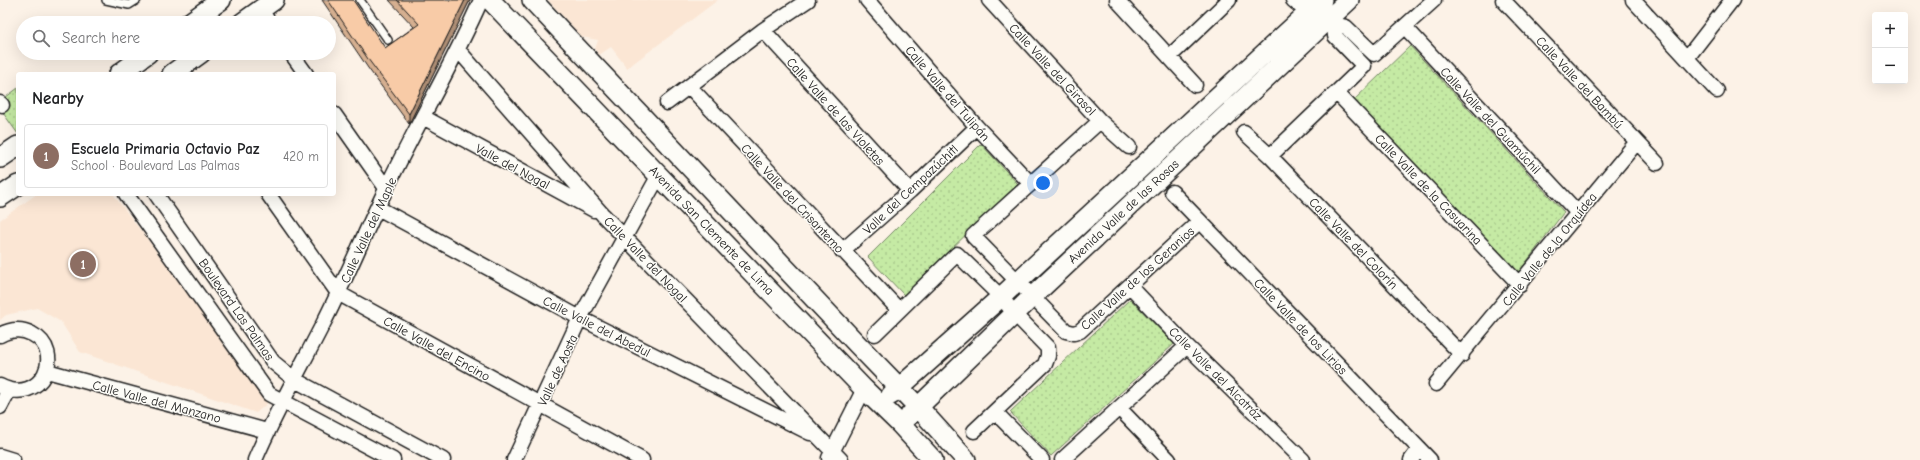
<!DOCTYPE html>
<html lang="en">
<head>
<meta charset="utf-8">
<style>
	body { margin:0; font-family:"Comic Neue",sans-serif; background:#f2f2f2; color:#202124 }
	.controls { position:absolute; right:12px; top:12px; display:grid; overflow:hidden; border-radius:4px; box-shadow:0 4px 16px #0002 }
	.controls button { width:36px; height:36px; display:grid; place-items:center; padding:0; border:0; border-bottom:1px solid #e0e0e0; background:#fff; color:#202124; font:20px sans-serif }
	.you { position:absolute; left:1043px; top:183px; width:14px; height:14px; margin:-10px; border:3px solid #fff; border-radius:50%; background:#1a73e8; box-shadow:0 0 0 6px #1a73e833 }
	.badge { display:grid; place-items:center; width:26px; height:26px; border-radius:50%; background:#b45309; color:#fff; font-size:13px; font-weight:700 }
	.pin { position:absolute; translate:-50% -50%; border:2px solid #fff; box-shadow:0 1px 4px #0006 }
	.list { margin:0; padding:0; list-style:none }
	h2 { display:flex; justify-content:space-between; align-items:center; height:52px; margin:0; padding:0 16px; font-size:17px }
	h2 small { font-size:13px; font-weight:400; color:#757577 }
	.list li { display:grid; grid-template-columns:26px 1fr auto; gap:12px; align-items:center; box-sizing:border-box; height:64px; margin:0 8px 8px; padding:0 8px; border:1px solid #e0e0e0; border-radius:4px }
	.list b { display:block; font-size:15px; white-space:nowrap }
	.list p { margin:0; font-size:13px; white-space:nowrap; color:#757577 }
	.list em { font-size:13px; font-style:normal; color:#757577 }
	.icon { flex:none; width:22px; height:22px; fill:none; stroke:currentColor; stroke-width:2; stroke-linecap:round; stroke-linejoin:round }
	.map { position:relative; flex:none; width:1920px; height:460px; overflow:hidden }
	.search { position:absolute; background:#fff; box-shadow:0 4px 16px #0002; left:16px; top:16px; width:320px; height:44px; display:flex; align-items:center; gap:10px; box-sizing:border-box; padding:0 14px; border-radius:22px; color:#757577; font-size:15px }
	.panel { position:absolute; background:#fff; box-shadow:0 4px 16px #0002; left:16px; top:72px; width:320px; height:124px; border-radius:4px }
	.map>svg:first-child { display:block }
	.built { fill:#fbe6d4 }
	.park { fill:url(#park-dots); stroke:#708360 }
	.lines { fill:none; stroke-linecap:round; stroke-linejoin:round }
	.lane-casing { stroke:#1c1c1c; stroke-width:10 }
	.street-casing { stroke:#1c1c1c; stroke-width:17 }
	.secondary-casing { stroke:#1c1c1c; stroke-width:22 }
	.lane { stroke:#fdfcf7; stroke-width:7 }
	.street { stroke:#fdfcf7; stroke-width:14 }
	.secondary { stroke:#fdfcf7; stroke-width:19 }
	.wall { fill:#d5af90; stroke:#1c1c1c }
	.shaded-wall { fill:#ae8e75; stroke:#1c1c1c }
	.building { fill:#f8cba7; stroke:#1c1c1c }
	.labels { text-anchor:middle; stroke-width:3; stroke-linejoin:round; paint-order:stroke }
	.street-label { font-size:13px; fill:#1c1c1c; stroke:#fdfcf7 }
</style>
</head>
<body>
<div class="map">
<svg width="1920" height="460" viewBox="0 0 1920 460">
	<defs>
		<pattern id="park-dots" width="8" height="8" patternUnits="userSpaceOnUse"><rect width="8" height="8" fill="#c5eaa4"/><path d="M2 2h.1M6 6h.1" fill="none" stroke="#a9c88d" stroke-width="1.8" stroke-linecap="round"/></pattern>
	</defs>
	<rect width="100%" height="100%" fill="#fcf2e7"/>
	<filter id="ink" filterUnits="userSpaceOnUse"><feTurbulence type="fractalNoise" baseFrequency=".025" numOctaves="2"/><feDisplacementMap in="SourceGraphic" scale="8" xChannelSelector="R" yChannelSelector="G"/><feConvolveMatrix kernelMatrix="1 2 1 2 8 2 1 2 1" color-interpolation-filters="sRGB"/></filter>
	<g filter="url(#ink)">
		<!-- built -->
		<path class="built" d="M548 0H718L627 68 611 47 599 55 595 49 598 40 582 37Z
			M37 194H113L270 401 256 413 80 352 61 322 37 308 6 315 0 320V220Z"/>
		<!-- park -->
		<path class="park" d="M1410 46 1564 212 1518 273 1353 101Z
			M18 88V134L1 110 2 100Z
			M981 144 1018 184 904 295 868 257Z
			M1130 299 1174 344 1051 456 1010 412Z"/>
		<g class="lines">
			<defs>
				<path id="lane" d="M106 0 129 5 137 0
					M360 0 388 40"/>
				<path id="street" d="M867 0 977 127 1031 184
					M989 0 1100 121 1129 147
					M1117 0 1195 85
					M1293 0 1299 5 1315 6
					M1503 0 1657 163
					M1633 0 1717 91
					M260 10 270 23
					M1327 18 1334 24 1346 27 1374 54 1434 0
					M1405 27 1578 213
					M763 30 910 191
					M459 51 603 215 841 460
					M291 53 306 74
					M1169 57 1229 0
					M1687 58 1732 0
					M689 86 898 309
					M1337 93 1520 285
					M0 103 2 105
					M667 103 763 30 808 0
					M334 114 386 188
					M423 117 594 210
					M1100 121 973 236 1066 331 1074 333 1080 331 1200 221
					M1244 132 1270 156 1462 355
					M1270 156 1364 66 1335 36 1334 24
					M1172 192 1430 460
					M126 194 269 394 393 460
					M156 194 273 362 295 380 443 460
					M268 194 338 293 642 460
					M378 208 580 318 810 433
					M842 251 910 191 977 127
					M1130 286 1187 346 1303 460
					M875 334 957 254 1001 297 1014 313 1048 348V356L1045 364 974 431
					M0 335C11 329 21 328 32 334 66 351 42 407 0 386
					M47 371 267 431
					M1436 384 1636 143
					M0 407 9 390
					M1119 408 1169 460
					M995 412 1042 460
					M0 456 13 460
					M829 458 864 389
					M255 460C275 413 300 369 323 324 346 279 365 232 387 187 417 124 453 64 481 0
					M514 460 580 318 659 175
					M1062 460 1187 346
					M1411 460 1419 449"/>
				<path id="secondary" d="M490 0 864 389 900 424 933 460
					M532 0 858 345 918 407 966 460
					M189 23 221 0
					M242 23 274 0
					M119 74 148 53
					M172 74 201 53
					M0 158 18 146
					M0 197 18 185
					M891 395 1001 297 1322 0
					M910 415 1032 297 1349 0"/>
			</defs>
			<!-- lane casing -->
			<use href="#lane" class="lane-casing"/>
			<!-- street casing -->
			<use href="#street" class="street-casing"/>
			<!-- secondary casing -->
			<use href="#secondary" class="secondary-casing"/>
			<!-- lane -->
			<use href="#lane" class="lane"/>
			<!-- street -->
			<use href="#street" class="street"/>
			<!-- secondary -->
			<use href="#secondary" class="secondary"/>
		</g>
		<!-- wall -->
		<path class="wall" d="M322 0H353L385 48 414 27 389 0H470L409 124 368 68Z"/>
		<!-- shaded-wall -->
		<path class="shaded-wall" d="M465 0H470L409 124V114Z"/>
		<!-- building -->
		<path class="building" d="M328 0H353L385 48 419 24 397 0H465L409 114 368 59Z"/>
	</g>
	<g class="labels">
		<!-- street labels -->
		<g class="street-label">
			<text transform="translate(1053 69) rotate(47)" y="5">Calle Valle del Girasol</text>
			<text transform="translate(1580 82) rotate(47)" y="5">Calle Valle del Bambú</text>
			<text transform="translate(948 93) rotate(49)" y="5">Calle Valle del Tulipán</text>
			<text transform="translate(836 111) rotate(48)" y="5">Calle Valle de las Violetas</text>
			<text transform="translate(1491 120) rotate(47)" y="5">Calle Valle del Guamúchil</text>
			<text transform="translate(513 166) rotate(28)" y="5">Valle del Nogal</text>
			<text transform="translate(910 189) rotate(-43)" y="5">Valle del Cempazúchitl</text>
			<text transform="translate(1429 189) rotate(46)" y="5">Calle Valle de la Casuarina</text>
			<text transform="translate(793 198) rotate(47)" y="5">Calle Valle del Crisantemo</text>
			<text transform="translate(1123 211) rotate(-43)" y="5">Avenida Valle de las Rosas</text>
			<text transform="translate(368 230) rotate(-65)" y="5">Calle Valle del Maple</text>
			<text transform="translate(712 230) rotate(46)" y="5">Avenida San Clemente de Lima</text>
			<text transform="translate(1354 243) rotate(46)" y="5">Calle Valle del Colorín</text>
			<text transform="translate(1549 249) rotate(-51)" y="5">Calle Valle de la Orquídea</text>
			<text transform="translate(646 259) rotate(46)" y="5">Calle Valle del Nogal</text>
			<text transform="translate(1137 278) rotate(-42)" y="5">Calle Valle de los Geranios</text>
			<text transform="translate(237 309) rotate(55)" y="5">Boulevard Las Palmas</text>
			<text transform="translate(597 326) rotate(27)" y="5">Calle Valle del Abedul</text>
			<text transform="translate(1301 326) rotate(46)" y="5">Calle Valle de los Lirios</text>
			<text transform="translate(437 348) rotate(29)" y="5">Calle Valle del Encino</text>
			<text transform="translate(557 370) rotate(-65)" y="5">Valle de Aosta</text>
			<text transform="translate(1216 373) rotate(45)" y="5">Calle Valle del Alcatráz</text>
			<text transform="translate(157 401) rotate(15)" y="5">Calle Valle del Manzano</text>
		</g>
	</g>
</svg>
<div class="controls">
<button>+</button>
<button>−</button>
</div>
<div class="you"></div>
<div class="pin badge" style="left:83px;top:264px;background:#8d6e63">1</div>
<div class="search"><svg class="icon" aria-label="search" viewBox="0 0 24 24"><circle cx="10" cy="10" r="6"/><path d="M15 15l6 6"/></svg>Search here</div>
<section class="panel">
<h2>Nearby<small></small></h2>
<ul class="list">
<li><span class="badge" style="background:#8d6e63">1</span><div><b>Escuela Primaria Octavio Paz</b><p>School · Boulevard Las Palmas</p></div><em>420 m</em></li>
</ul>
</section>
</div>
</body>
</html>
